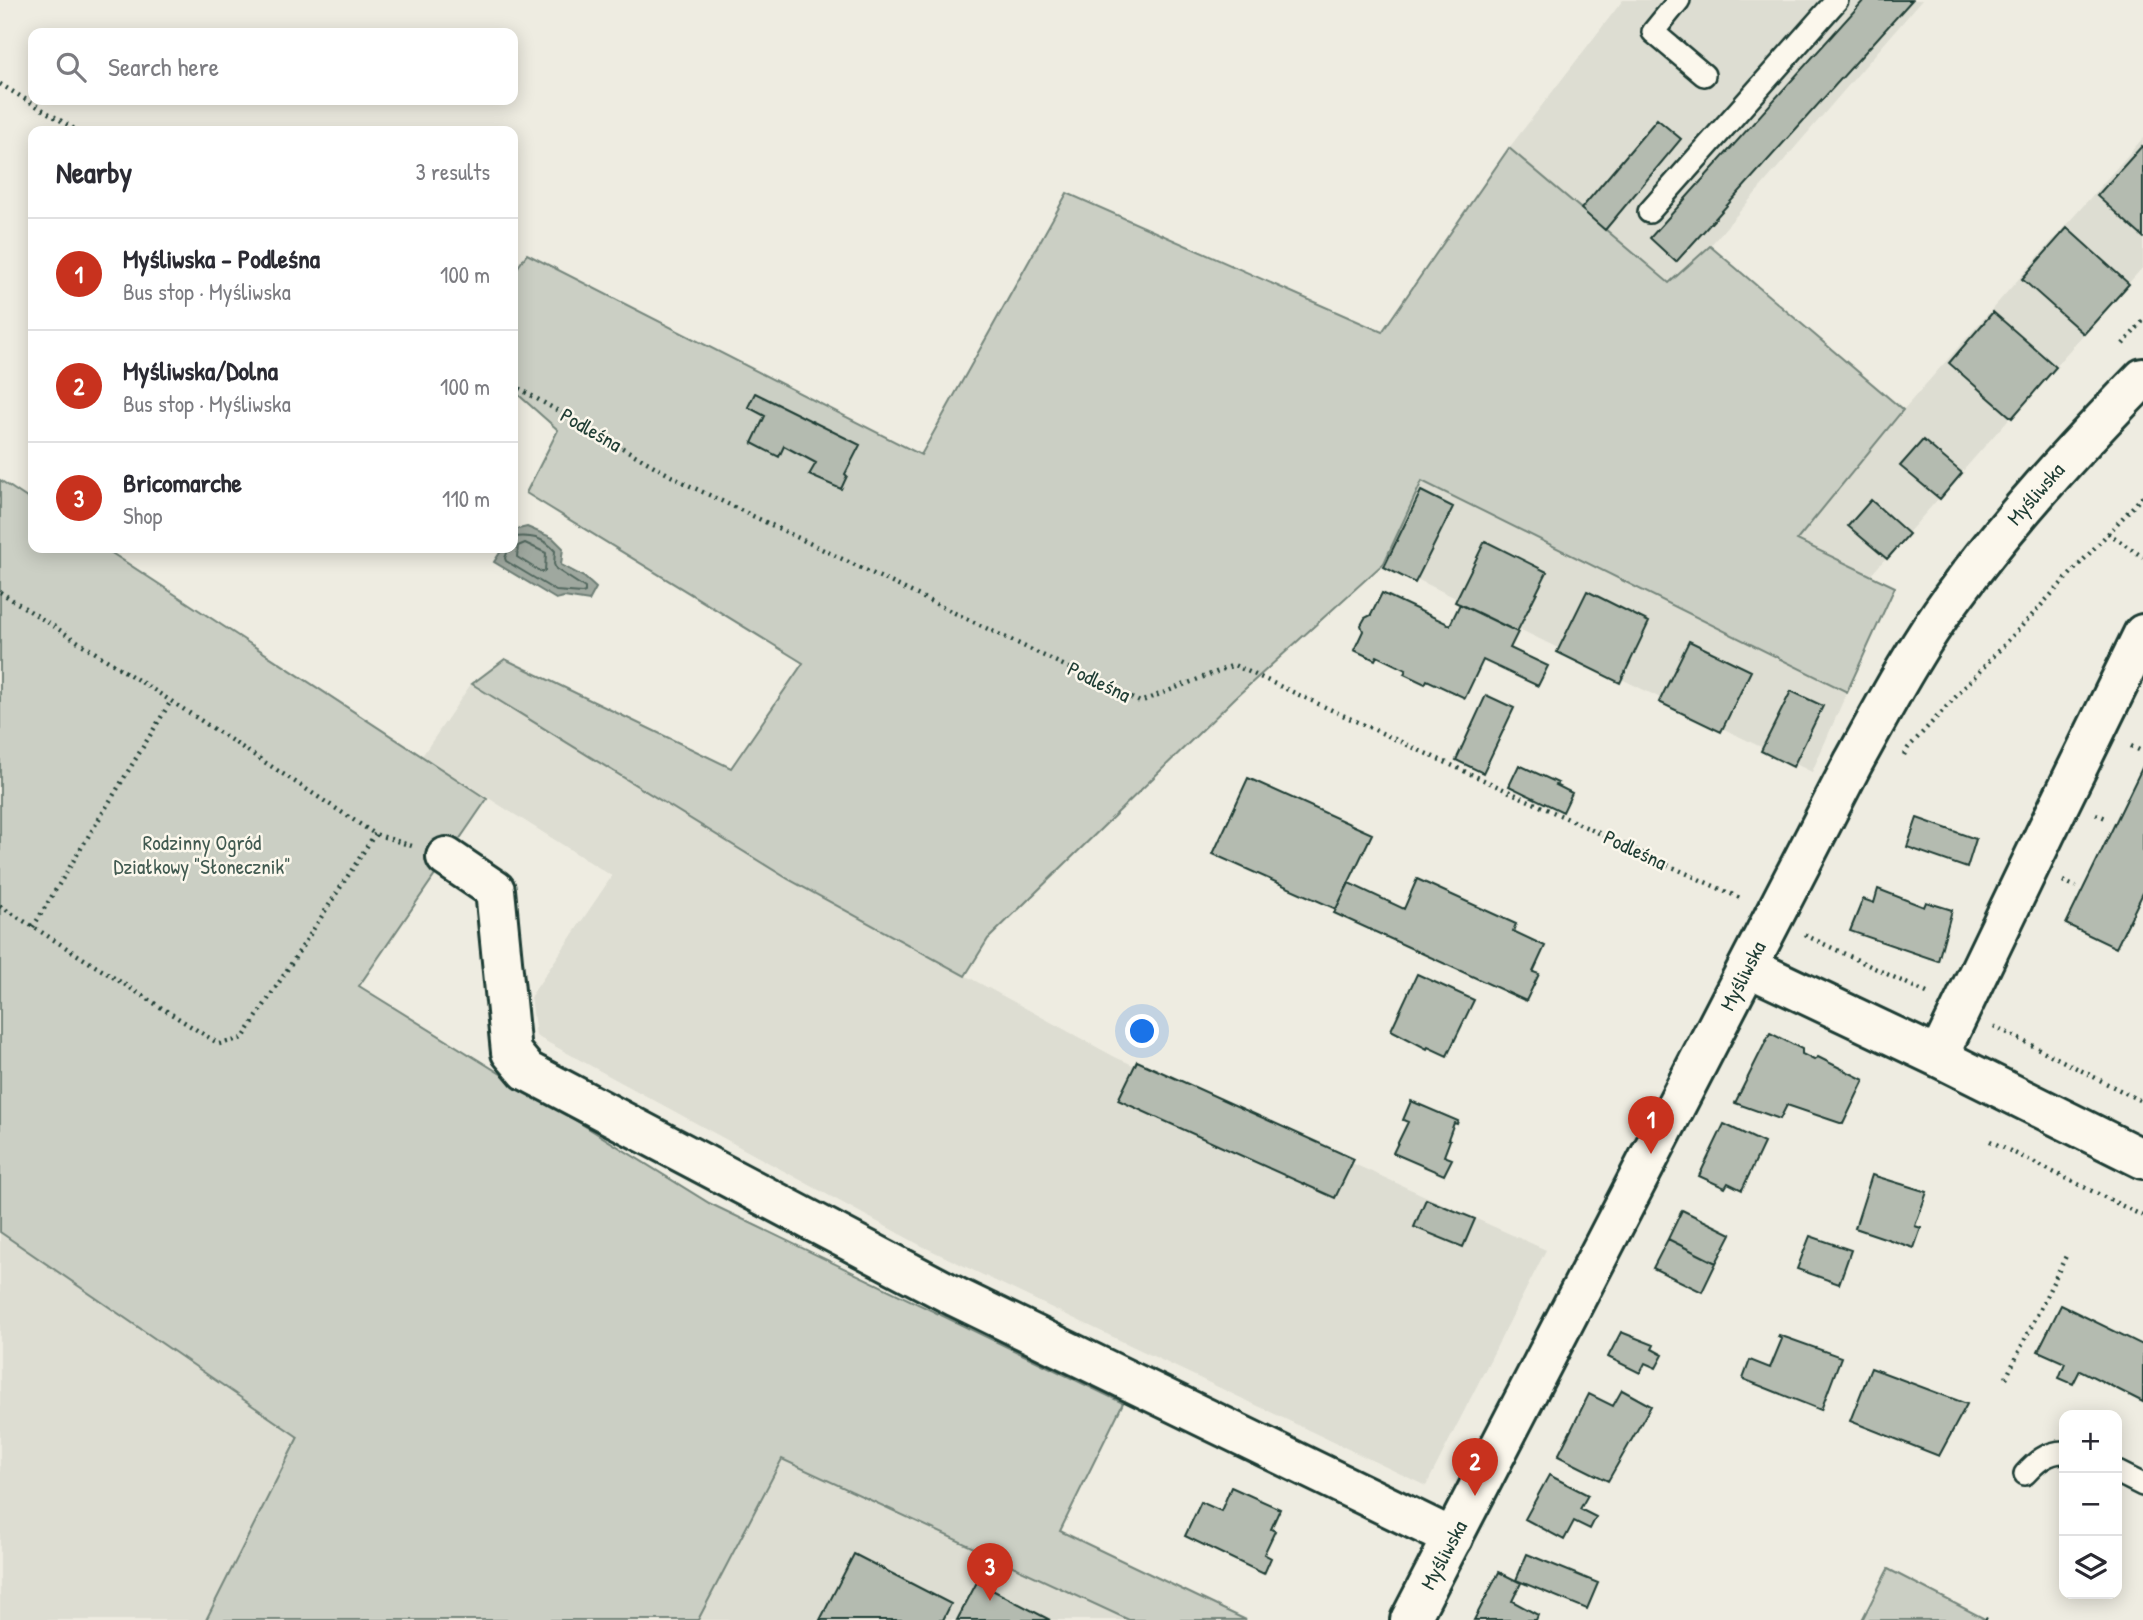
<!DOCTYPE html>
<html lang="en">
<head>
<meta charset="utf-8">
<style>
	body { margin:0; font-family:"Patrick Hand",sans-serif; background:#f7f7f7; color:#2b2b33 }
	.controls { position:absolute; right:21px; bottom:21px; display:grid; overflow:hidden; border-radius:14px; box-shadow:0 4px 18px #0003 }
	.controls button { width:63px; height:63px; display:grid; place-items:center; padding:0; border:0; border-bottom:2px solid #e1e1e2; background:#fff; color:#2b2b33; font:35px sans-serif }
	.you { position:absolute; left:1143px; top:1032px; width:24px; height:24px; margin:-18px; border:5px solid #fff; border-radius:50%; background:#1a73e8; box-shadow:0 0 0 10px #1a73e833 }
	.badge { display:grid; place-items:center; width:46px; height:46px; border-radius:50%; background:#c8321e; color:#fff; font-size:23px; font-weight:700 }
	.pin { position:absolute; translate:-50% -58px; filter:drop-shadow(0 2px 4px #0008) }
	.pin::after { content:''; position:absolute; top:37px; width:24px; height:21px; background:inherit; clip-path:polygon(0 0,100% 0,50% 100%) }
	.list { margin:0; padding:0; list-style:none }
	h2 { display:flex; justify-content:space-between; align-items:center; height:91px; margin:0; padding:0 28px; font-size:30px }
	h2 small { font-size:23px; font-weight:400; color:#7c7c81 }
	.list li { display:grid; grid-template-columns:46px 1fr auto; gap:21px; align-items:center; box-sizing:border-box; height:112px; padding:0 28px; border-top:2px solid #e1e1e2 }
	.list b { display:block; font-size:26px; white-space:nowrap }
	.list p { margin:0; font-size:23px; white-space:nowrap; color:#7c7c81 }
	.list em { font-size:23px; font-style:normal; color:#7c7c81 }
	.icon { flex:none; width:38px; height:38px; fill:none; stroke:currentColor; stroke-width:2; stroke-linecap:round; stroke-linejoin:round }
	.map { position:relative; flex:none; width:2143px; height:1620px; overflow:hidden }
	.search { position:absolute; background:#fff; box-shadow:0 4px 18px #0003; left:28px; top:28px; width:490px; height:77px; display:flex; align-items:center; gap:18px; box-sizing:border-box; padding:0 24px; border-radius:14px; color:#7c7c81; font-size:26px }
	.panel { position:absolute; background:#fff; box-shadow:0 4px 18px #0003; left:28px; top:126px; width:490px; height:427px; border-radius:14px }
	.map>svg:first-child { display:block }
	.built { fill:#ddddd2 }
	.green { fill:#cbcfc4; stroke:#75867c; stroke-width:2 }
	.water { fill:#9fa89f; stroke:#6c7d74; stroke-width:2 }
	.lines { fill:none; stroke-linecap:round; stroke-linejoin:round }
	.shore { stroke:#52685f; stroke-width:2 }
	.building { fill:#b4bbb0; stroke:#1f3d34; stroke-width:2 }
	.service-casing { stroke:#1f3d34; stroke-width:26 }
	.minor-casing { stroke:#1f3d34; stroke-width:44 }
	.tertiary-casing { stroke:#1f3d34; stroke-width:44 }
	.path { stroke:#1f3d34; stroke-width:4.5; stroke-dasharray:2 5; stroke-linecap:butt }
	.service { stroke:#fbf7ec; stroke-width:21 }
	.minor { stroke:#fbf7ec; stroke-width:38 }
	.tertiary { stroke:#fbf7ec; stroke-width:38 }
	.labels { text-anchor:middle; stroke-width:5; stroke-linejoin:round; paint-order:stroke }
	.street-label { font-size:21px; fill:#1f3d34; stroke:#fbf7ec }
	.park-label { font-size:21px; fill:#415a51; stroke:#fbf7ec }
</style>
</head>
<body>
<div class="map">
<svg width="2143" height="1620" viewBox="0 0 2143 1620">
	<rect width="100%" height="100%" fill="#eeece1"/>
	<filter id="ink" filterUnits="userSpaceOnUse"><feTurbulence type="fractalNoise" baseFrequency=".0143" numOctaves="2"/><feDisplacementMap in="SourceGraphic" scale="14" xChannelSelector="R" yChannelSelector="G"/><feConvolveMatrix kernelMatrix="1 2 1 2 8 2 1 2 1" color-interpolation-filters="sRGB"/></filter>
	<g filter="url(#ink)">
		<!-- built -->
		<path class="built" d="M1623 0H1922L1710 246 1669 283 1509 148Z
			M2143 138V267L1870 576 1797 540 1903 410Z
			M1422 481 1847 692 1812 772 1384 563Z
			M471 684 788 879 1115 1057 1546 1250 1426 1486 920 1245 536 1036 531 996 612 876 422 756Z
			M0 1232 298 1437 206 1620H0Z
			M782 1459 1129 1620H698Z"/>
		<!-- green -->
		<path class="green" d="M1509 148 1669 283 1710 246 1903 410 1797 540 1895 587 1847 692 1422 481 1384 563 1236 697 988 939 965 976 788 879 472 684 505 659 731 768 803 663 526 493 558 430 513 390V274L527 254 921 455 1067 193 1382 332Z
			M0 480 33 502V548H104L487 799 359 986 709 1203 1123 1403 1060 1531 1246 1620H1129L782 1459 698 1620H206L298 1437 0 1232Z
			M1888 1569 1985 1619 1984 1620H1862Z"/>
		<!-- water -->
		<path class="water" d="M527 527 553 538 563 548 561 565 584 577 596 588 589 601 564 597 556 599 494 562 503 548H513L514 530Z"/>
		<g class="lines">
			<!-- shore -->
			<path class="shore" d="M525 543 546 553 545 571 541 572 517 557 518 546Z
				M509 548 505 558 506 561 556 591 582 593 585 592V588L556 569 554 564 555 551C543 537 530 535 513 537"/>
		</g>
		<!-- building -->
		<path class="building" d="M1864 0H1912L1676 262 1650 238Z
			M1657 119 1681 139 1605 230 1581 209Z
			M2142 146 2143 147V237L2097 196Z
			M2067 228 2129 284 2084 334 2022 279Z
			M1993 312 2056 367 2012 418 1949 363Z
			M755 393 860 445 845 474 847 476 841 489 809 475 816 463 784 446 779 457 752 443 765 416 748 407Z
			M1923 440 1962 473 1940 499 1900 466Z
			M1421 491 1453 507 1415 583 1384 567Z
			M1871 500 1909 534 1887 559 1848 526Z
			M1485 541 1547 572 1517 632 1455 602Z
			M1587 591 1649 622 1620 683 1557 652Z
			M1382 593 1450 625 1460 604 1518 632 1510 648 1548 666 1538 686 1483 660 1465 698 1427 680 1425 684 1404 674 1406 670 1377 656 1375 660 1354 650 1363 631 1361 625 1365 618 1371 615Z
			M1689 641 1751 671 1721 732 1659 702Z
			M1791 691 1823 706 1793 767 1761 751Z
			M1486 695 1514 708 1483 773 1456 760Z
			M1519 765 1558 783 1556 785 1572 793 1563 812 1509 786Z
			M2143 766V893L2116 948 2066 924Z
			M1248 778 1372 834 1336 909 1213 854Z
			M1917 818 1976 839 1967 868 1907 847Z
			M1417 879 1516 924 1513 931 1545 946 1533 972 1539 974 1526 1001 1334 913 1349 883 1404 909Z
			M1878 889 1924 907 1926 902 1952 910 1938 961 1850 931 1863 899 1874 903Z
			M1417 974 1474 1000 1447 1056 1428 1047 1427 1049 1391 1030Z
			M1770 1033 1802 1049V1054L1814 1060 1818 1057 1864 1080 1843 1124 1787 1105 1780 1119 1735 1103Z
			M1137 1061 1354 1159 1335 1198 1118 1100Z
			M1411 1101 1458 1121 1457 1124 1454 1123 1448 1139 1450 1140 1444 1156 1452 1159 1444 1175 1393 1153 1408 1122 1403 1120Z
			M1724 1124 1764 1143 1742 1190 1728 1183 1725 1188 1699 1176Z
			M1872 1175 1927 1192 1915 1226 1921 1228 1914 1248 1855 1228Z
			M1426 1199 1475 1219 1463 1247 1414 1227Z
			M1682 1210 1731 1234 1716 1263 1668 1239Z
			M1810 1236 1851 1250 1839 1284 1797 1269Z
			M1668 1239 1716 1263 1702 1292 1653 1268Z
			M2061 1305 2143 1345V1402L2080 1370 2073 1384 2059 1378 2065 1363 2038 1351Z
			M1621 1332 1654 1345 1652 1349 1663 1355 1656 1368 1645 1363 1640 1373 1608 1357Z
			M1779 1335 1841 1357 1821 1410 1743 1379 1750 1360 1770 1368 1782 1339 1778 1337Z
			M1871 1368 1967 1404 1939 1456 1850 1421Z
			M1622 1390 1651 1406 1608 1481 1558 1456 1589 1394 1613 1406Z
			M1549 1475 1588 1495 1580 1509 1596 1517 1590 1529 1574 1521 1564 1540 1525 1519Z
			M1231 1487 1280 1509 1271 1529 1275 1531 1264 1554 1271 1558 1264 1574 1185 1536 1201 1502 1221 1511Z
			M854 1554 951 1604 943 1620H820Z
			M1527 1554 1598 1583 1587 1609 1516 1580Z
			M1499 1572 1521 1583 1512 1601 1538 1615 1536 1620H1474Z
			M977 1582 1050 1620H957Z"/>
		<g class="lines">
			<defs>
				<path id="service" d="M1679 0 1653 32 1704 75
					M1649 212 1837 0
					M2117 1472 2143 1485
					M2025 1474C2036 1462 2047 1452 2064 1452"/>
				<path id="minor" d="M446 857 495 890 511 1052 527 1071 956 1297 1453 1538
					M1748 967 1938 1057 2143 1159
					M1938 1057 2045 834 2143 634"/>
				<path id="tertiary" d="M1410 1620 1853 763C1884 707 1914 650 1952 598 2009 520 2075 448 2143 378"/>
			</defs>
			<!-- service casing -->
			<use href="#service" class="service-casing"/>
			<!-- minor casing -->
			<use href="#minor" class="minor-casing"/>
			<!-- tertiary casing -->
			<use href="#tertiary" class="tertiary-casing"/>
			<!-- path -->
			<path class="path" d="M0 84 78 131
				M2123 344 2143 321
				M513 385 680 481 1140 702 1234 665 1742 899
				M2108 533 2143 557
				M0 592 171 701 375 834 412 846
				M2131 746 2143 752
				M1904 755 1908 748 2143 496
				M2096 814 2108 819
				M2063 881 2076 887
				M0 906 219 1044 243 1038 375 834
				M33 927 171 701
				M1805 935 1927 993
				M1994 1026 2143 1102
				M1990 1141 2143 1216
				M2006 1378 2067 1254
				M1985 1619 1987 1620"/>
			<!-- service -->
			<use href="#service" class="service"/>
			<!-- minor -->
			<use href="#minor" class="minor"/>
			<!-- tertiary -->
			<use href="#tertiary" class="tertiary"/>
		</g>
	</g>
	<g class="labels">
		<!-- street labels -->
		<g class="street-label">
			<text transform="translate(591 430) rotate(30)" y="7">Podleśna</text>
			<text transform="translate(2036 494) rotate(-49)" y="7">Myśliwska</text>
			<text transform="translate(1099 682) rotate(26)" y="7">Podleśna</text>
			<text transform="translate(1635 850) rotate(25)" y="7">Podleśna</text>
			<text transform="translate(1743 976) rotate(-63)" y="7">Myśliwska</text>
			<text transform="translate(1444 1555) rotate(-62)" y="7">Myśliwska</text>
		</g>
		<!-- park labels -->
		<g class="park-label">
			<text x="202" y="850">Rodzinny Ogród<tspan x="202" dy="24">Działkowy "Słonecznik"</tspan></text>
		</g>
	</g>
</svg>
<div class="controls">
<button>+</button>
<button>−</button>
<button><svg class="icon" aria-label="layers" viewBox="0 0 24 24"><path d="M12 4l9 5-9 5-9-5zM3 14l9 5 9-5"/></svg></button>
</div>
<div class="you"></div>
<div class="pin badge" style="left:1651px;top:1154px">1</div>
<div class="pin badge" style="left:1475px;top:1496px">2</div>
<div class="pin badge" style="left:990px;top:1601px">3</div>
<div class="search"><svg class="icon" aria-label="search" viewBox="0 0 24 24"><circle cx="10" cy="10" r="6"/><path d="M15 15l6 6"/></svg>Search here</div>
<section class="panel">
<h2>Nearby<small>3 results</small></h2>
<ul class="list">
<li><span class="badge">1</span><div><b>Myśliwska - Podleśna</b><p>Bus stop · Myśliwska</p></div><em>100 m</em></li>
<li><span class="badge">2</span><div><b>Myśliwska/Dolna</b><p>Bus stop · Myśliwska</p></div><em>100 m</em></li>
<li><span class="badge">3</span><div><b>Bricomarche</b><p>Shop</p></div><em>110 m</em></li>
</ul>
</section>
</div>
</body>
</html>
